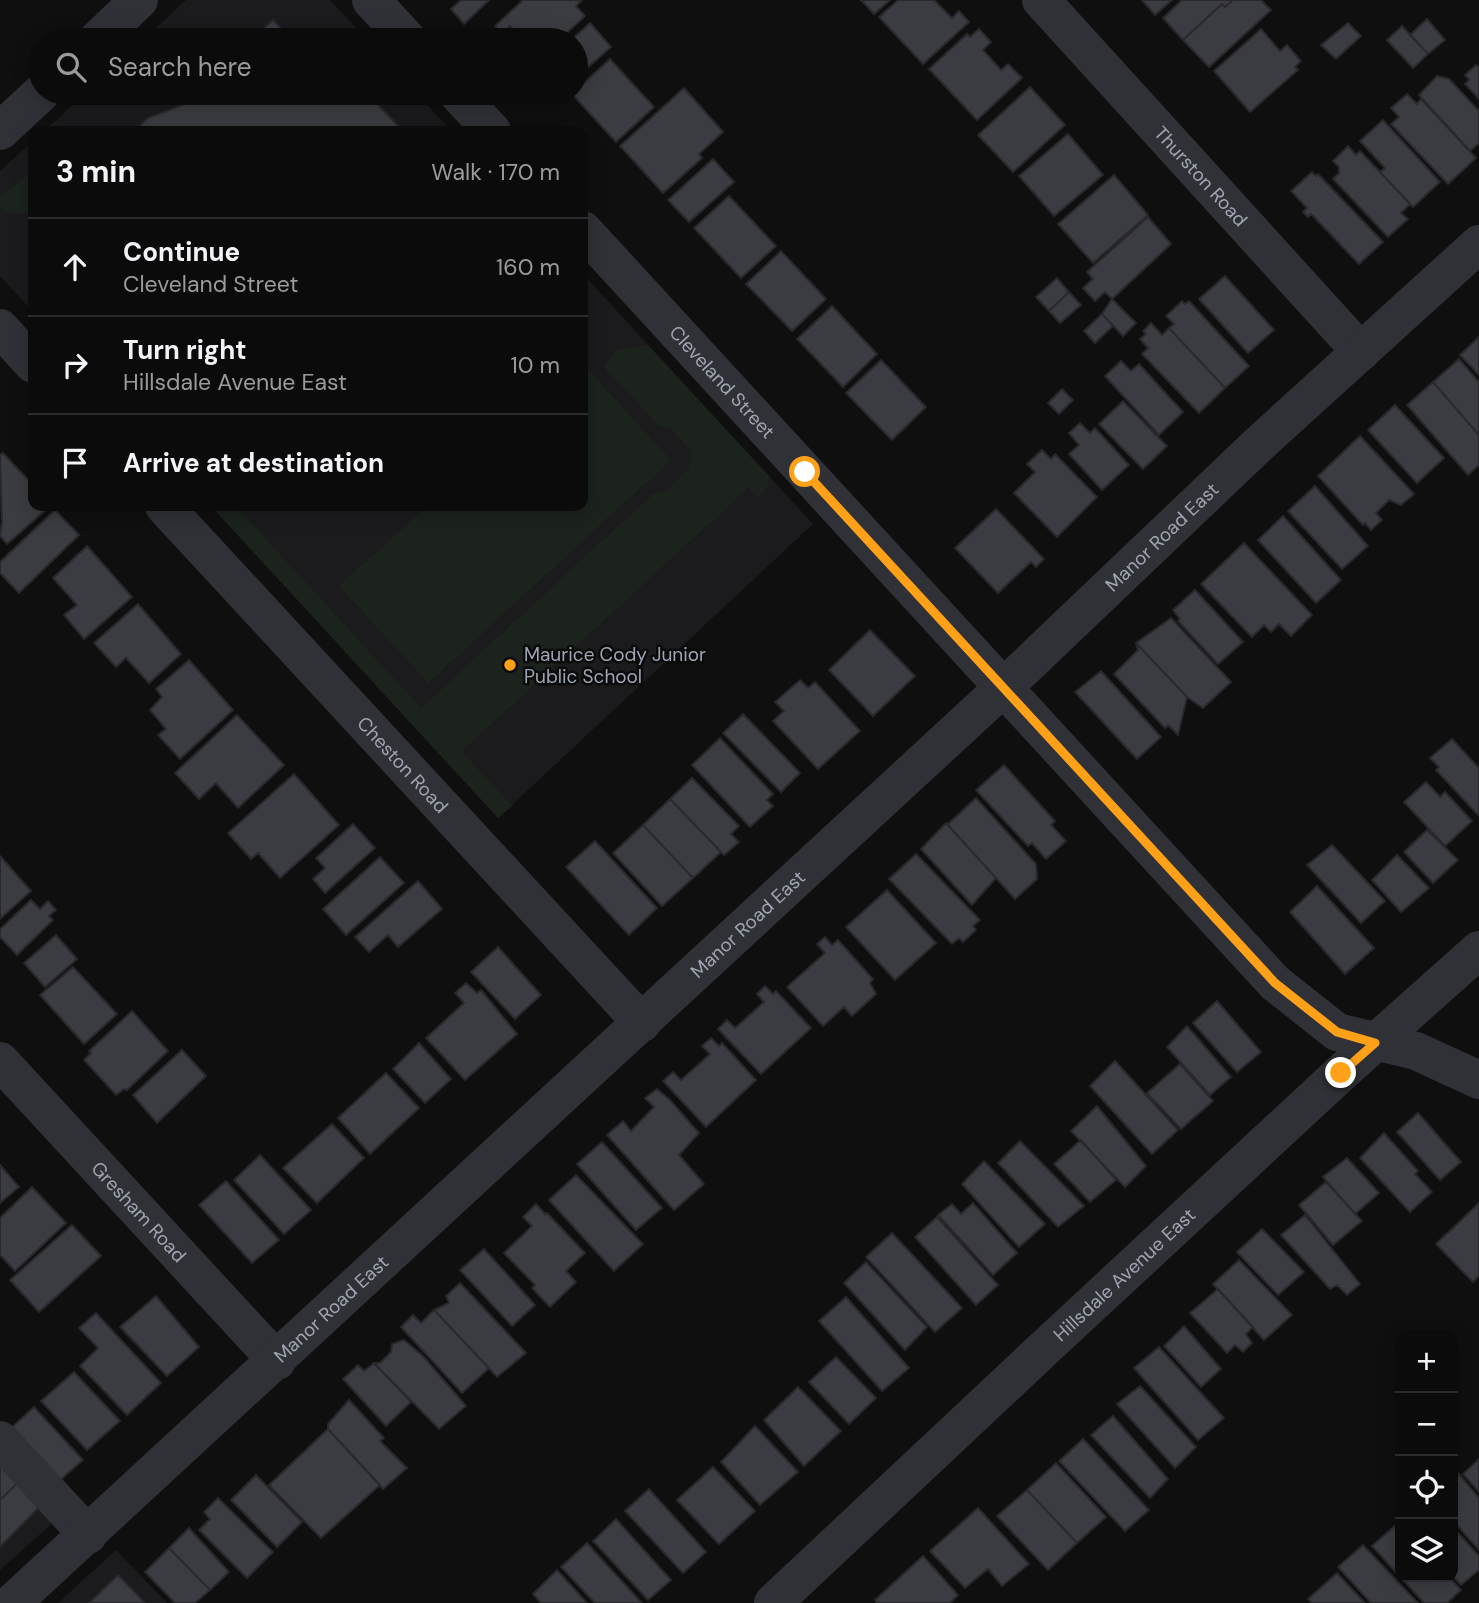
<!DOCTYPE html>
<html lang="en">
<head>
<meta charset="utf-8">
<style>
	body { margin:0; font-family:"DM Sans",sans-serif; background:#141415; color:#f1f3f6 }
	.controls { position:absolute; right:21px; bottom:21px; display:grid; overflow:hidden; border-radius:14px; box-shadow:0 4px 18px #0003 }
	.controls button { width:63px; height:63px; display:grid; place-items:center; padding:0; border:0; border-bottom:2px solid #2b2b2d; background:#0b0b0c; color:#f1f3f6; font:35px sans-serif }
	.stop { position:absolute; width:21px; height:21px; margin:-16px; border:5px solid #ffa118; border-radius:50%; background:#fff }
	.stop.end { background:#ffa118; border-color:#fff; box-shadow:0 2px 7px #0008 }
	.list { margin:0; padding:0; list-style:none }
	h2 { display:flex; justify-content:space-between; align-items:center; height:91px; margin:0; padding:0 28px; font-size:30px }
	h2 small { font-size:23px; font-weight:400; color:#9a9b9d }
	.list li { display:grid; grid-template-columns:46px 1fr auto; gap:21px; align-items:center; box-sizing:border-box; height:98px; padding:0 28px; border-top:2px solid #2b2b2d }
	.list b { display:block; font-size:26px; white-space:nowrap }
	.list p { margin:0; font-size:23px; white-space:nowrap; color:#9a9b9d }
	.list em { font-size:23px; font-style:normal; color:#9a9b9d }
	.icon { flex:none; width:38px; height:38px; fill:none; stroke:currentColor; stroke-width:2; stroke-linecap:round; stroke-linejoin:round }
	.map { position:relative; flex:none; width:1479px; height:1603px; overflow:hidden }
	.search { position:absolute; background:#0b0b0c; box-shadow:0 4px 18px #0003; left:28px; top:28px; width:560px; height:77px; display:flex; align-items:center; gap:18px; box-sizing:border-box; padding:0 24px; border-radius:38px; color:#9a9b9d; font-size:26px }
	.panel { position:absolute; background:#0b0b0c; box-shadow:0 4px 18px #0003; left:28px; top:126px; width:560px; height:385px; border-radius:14px }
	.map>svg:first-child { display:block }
	.built { fill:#1b1b1d }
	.green { fill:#1b231c }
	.building { fill:#3b3c41; stroke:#29292d; stroke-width:2 }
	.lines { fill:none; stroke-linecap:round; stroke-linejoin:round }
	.minor { stroke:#303136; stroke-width:38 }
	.route { stroke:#ffa118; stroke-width:9 }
	.poi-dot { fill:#ffa118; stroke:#0a0a0b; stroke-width:2.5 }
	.labels { text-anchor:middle; stroke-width:5; stroke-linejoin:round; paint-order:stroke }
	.street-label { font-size:19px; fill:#9fa6b3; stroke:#0a0a0b }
	.poi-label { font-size:19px; fill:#9fa6b3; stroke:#0a0a0b; text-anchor:start }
</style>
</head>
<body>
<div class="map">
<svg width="1479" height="1603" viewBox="0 0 1479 1603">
	<rect width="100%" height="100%" fill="#0f0f10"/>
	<!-- built -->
	<path class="built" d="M186 0H330L367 40H143Z
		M86 93H416L451 131H44Z
		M33 141V312L0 276V171Z
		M583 274 813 524 498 818 211 506H583Z
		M0 1426 73 1505 0 1570Z
		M116 1550 167 1603H58Z"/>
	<!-- green -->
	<path class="green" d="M33 171V213H6L0 207V196Z
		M648 345 770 477 768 486 758 497 749 487 462 751 512 806 498 818 211 506H236L421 708 653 494 666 491 689 469 691 451 669 427H660L604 367 618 349Z
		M583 364 671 460 428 683 339 586 427 506H583Z"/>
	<!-- building -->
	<path class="building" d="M461 0H489L464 24 451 9Z
		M523 0H582L576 6 585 16 559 40H523L510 26 501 34 495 26Z
		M861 0H890L874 14Z
		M898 0H934L952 18 959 11 969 22 923 64 879 17Z
		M1142 0H1172L1155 15Z
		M1182 0H1233L1225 7 1222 4 1183 40 1163 18Z
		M1233 0H1261L1271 10 1209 67 1183 40 1222 4 1225 7Z
		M1427 19 1445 40 1428 54 1410 35Z
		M273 20 292 40H251Z
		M590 23 611 47 576 78V40H571Z
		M1348 23 1361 36 1336 59 1321 45Z
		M1402 26 1428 54 1413 68 1387 40Z
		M979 29 991 42 983 50 1001 70 1008 64 1022 78 977 120 929 69 967 34 970 37Z
		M1261 29 1280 51 1287 45 1301 61 1295 67 1298 70 1250 112 1214 71Z
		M610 59 654 107 616 142 572 94 576 93V90Z
		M1476 65 1479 67V99L1465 84 1469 80 1465 75Z
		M1437 76 1449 79 1479 111V143L1470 151 1419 95Z
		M1030 87 1065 125 1013 172 978 135Z
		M684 88 723 132 699 154 702 158 663 193 620 146Z
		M202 93H367L403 131H134L148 118 195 100Z
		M1407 94 1417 104 1421 99 1476 158 1448 184 1391 124 1399 117 1391 108Z
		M1383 120 1440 182 1413 207 1380 172 1385 168 1360 141Z
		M1068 134 1103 175 1054 216 1019 176Z
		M1348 146 1356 155 1360 151 1410 204 1401 213 1408 219 1388 237 1333 179 1339 173V167L1333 161Z
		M713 159 734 182 689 222 668 200Z
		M1312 172 1316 176 1318 174 1383 242 1359 264 1311 214 1308 217 1303 212 1307 208 1291 191Z
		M1114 175 1148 215 1093 263 1058 224Z
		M729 196 776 246 741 278 694 228Z
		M1148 217 1171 244 1112 299 1105 292 1095 301 1083 288 1093 279 1087 272Z
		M781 251 826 299 792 331 746 284Z
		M1225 276 1274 330 1248 353 1199 299Z
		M1057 278 1069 292 1049 311 1036 297Z
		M1069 292 1081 305 1060 323 1049 311Z
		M1112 299 1136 323 1123 336 1102 314Z
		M1182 301 1185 304 1189 301 1249 366 1225 388 1169 328 1174 324 1166 316Z
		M832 306 877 354 843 387 797 339Z
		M1102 314 1113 326 1095 343 1084 331Z
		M1151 323 1162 335 1169 328 1225 388 1199 413 1142 354 1148 348 1140 339 1146 334 1143 331Z
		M1479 337V375L1460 355Z
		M1459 359 1479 382V435L1433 382Z
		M881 360 926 407 892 440 846 393Z
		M1121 361 1131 371 1139 364 1183 412 1159 435 1105 376Z
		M1433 382 1479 435V465L1468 475 1407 405Z
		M1062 389 1073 400 1059 414 1048 403Z
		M1123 401 1167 446 1143 469 1099 424Z
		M1395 405 1444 458 1417 483 1368 430Z
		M1080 423 1090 433 1095 428 1129 465 1102 490 1069 454 1079 445 1069 433Z
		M1360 436 1414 494 1401 505 1389 500 1376 513 1382 520 1371 530 1365 523 1363 525 1318 476Z
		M1042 450 1051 459 1055 454 1097 497 1057 537 1014 493 1035 472 1027 464Z
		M3 453 33 485V506H50L7 544 0 536 2 522 0 455Z
		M1315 486 1368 546 1342 569 1288 511Z
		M996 509 1044 559 1036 567 1031 562 998 593 955 548Z
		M55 510 79 535 19 593 0 573V562Z
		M1283 516 1341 580 1316 603 1258 540Z
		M1244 543 1312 615 1291 636 1279 624 1271 632 1264 625 1252 637 1201 584Z
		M87 546 132 597 84 639 64 615 77 605 53 578Z
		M1195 590 1243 642 1218 664 1178 621 1180 619 1173 610Z
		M138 604 181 654 149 683 126 658 116 667 94 643Z
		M1171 618 1231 682 1203 708 1187 697 1136 643Z
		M870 630 915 676 873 716 829 670Z
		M1136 643 1187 697 1178 735 1168 725 1165 728 1114 674 1138 650Z
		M189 660 233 710 180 759 158 735 166 729 150 710 162 697 156 689Z
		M1101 671 1161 737 1137 759 1075 692Z
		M800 680 808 688 815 682 860 731 818 769 773 721 784 711 775 702Z
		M743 714 800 773 781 792 723 733Z
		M237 715 284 765 238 808 216 783 199 799 175 773Z
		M720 738 773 794 767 800 773 806 750 827 692 765Z
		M1452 739 1479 768V816L1436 770 1439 767 1430 758Z
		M1004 765 1055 821 1051 825 1066 841 1046 859 1032 843 1028 846 976 790Z
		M294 774 339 825 280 878 258 853 251 859 228 833Z
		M692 778 739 826 731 834 739 842 724 855 670 799Z
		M1426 782 1440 797 1445 792 1472 821 1445 846 1404 802Z
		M976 798 1036 864 1037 879 1015 899 946 823 948 824Z
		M670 799 721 852 693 878 643 825Z
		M946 823 996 878 972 905 921 849Z
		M353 824 375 848 325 893 313 879 325 868 316 858Z
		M643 825 693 878 662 906 613 853Z
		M1427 830 1458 860 1433 883 1404 852Z
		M595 841 657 908 629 935 566 867Z
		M1332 845 1385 901 1361 923 1307 865Z
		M916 854 980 920 973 926 976 930 963 942 959 938 952 944 889 879Z
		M1397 855 1429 888 1401 912 1372 880Z
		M0 856 31 891 0 919Z
		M380 857 404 883 346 935 323 909Z
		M418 881 442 909 398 947 388 935 369 952 355 937Z
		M1317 886 1374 948 1345 974 1290 912Z
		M887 890 936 943 895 980 846 927Z
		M31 900 40 909 48 901 56 910 49 916 53 920 17 955 0 937V929Z
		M56 935 77 959 45 987 24 963Z
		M825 937 832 945 838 940 873 979 870 983 876 994 852 1016 844 1007 823 1026 787 987 825 953 817 944Z
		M498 947 541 995 515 1019 471 972Z
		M73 967 117 1014 84 1044 40 995Z
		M466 983 477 993 481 990 517 1034 465 1080 426 1038 464 1003 455 993Z
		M765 986 773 994 776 991 811 1028 761 1074 718 1029 727 1020 735 1028 764 1002 757 994Z
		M1217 1001 1261 1052 1237 1072 1193 1023Z
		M132 1011 168 1051 127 1090 124 1089 116 1095 84 1060 91 1053 89 1051Z
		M1187 1026 1231 1077 1210 1095 1167 1047Z
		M711 1038 719 1046 722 1043 756 1080 706 1127 663 1081 673 1072 681 1080 710 1054 702 1046Z
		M419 1043 451 1079 425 1103 393 1069Z
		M182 1050 206 1076 157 1123 133 1095Z
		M1115 1061 1178 1130 1152 1154 1090 1086Z
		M1180 1064 1213 1101 1181 1129 1147 1093Z
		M386 1073 419 1108 370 1154 338 1118Z
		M657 1089 670 1100 699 1133 679 1155 704 1184 674 1210 607 1135 623 1121 631 1131 654 1107 645 1098Z
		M1097 1106 1146 1166 1125 1187 1071 1131Z
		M1418 1113 1461 1162 1440 1180 1397 1132Z
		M332 1124 364 1158 317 1203 283 1168Z
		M1384 1133 1418 1171 1415 1174 1432 1192 1410 1212 1360 1158Z
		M1081 1140 1116 1180 1090 1202 1054 1164Z
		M1020 1141 1084 1206 1058 1227 998 1163Z
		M602 1142 662 1208 636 1230 577 1164Z
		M260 1155 311 1210 284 1234 234 1180Z
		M1347 1158 1379 1193 1355 1214 1323 1177Z
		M984 1161 1045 1224 1019 1247 962 1184Z
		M0 1165 19 1187 0 1203Z
		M576 1175 643 1244 614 1271 549 1200Z
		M226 1181 279 1240 252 1263 199 1205Z
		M1326 1182 1362 1221 1333 1245 1299 1205Z
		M32 1187 66 1223 15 1271 0 1255V1218Z
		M973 1203 1017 1253 993 1275 938 1215 952 1204 961 1214Z
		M1479 1203V1276L1473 1282 1436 1244Z
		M536 1204 545 1214 547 1213 585 1253 566 1271 576 1282 550 1307 532 1288 535 1285 504 1253 532 1226 523 1217Z
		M1305 1215 1360 1284 1347 1295 1337 1285 1330 1289 1281 1235Z
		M937 1217 998 1285 976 1305 915 1237Z
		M72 1225 101 1256 39 1312 10 1280Z
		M1262 1229 1304 1272 1278 1295 1237 1252Z
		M892 1233 962 1308 935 1332 866 1257Z
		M484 1249 535 1305 512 1326 460 1270Z
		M1239 1260 1292 1315 1264 1340 1213 1284Z
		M866 1262 927 1327 905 1350 844 1283Z
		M460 1283 526 1353 497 1377 434 1310 449 1303 446 1296Z
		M1218 1289 1253 1327 1246 1334 1252 1343 1243 1352 1235 1345 1227 1353 1190 1313Z
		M156 1296 199 1347 167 1376 120 1327Z
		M846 1297 909 1368 882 1391 819 1321Z
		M434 1310 489 1368 462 1393 401 1327 413 1315 421 1323Z
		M96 1313 161 1383 127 1415 80 1366 98 1348 79 1328Z
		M1184 1326 1221 1369 1201 1387 1164 1346Z
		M404 1340 423 1356 466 1406 439 1429 374 1363H380L391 1352 392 1344Z
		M1159 1347 1224 1418 1198 1440 1134 1368Z
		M836 1357 876 1398 849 1424 809 1382Z
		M374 1363 411 1402 386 1426 343 1379 358 1365 364 1371Z
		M74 1372 120 1421 87 1450 41 1401Z
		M1140 1386 1196 1447 1175 1468 1117 1404Z
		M798 1387 841 1431 804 1466 764 1420Z
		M349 1400 384 1438 380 1441 407 1468 383 1489 328 1429V1424Z
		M34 1407 83 1460 60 1480 11 1428Z
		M1113 1416 1168 1479 1150 1498 1091 1435Z
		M755 1426 798 1472 760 1505 721 1462Z
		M328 1429 380 1485 321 1538 269 1485Z
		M1083 1439 1149 1510 1125 1531 1059 1461Z
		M0 1459 27 1474 0 1500Z
		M1479 1459V1492L1463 1474Z
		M1056 1463 1106 1517 1077 1543 1027 1490Z
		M713 1467 755 1511 719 1544 677 1500Z
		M27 1474 49 1497 0 1547V1500Z
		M1459 1474 1479 1498V1550L1453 1521V1479Z
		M256 1475 302 1522 277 1547 231 1500Z
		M649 1489 706 1552 683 1573 625 1511Z
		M1027 1490 1077 1543 1048 1570 997 1516Z
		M218 1498 273 1552 247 1578 199 1530 210 1519 204 1512Z
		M978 1508 1029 1564 1002 1586 988 1569 965 1588 930 1551Z
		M616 1519 671 1580 648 1600 593 1541Z
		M1399 1522 1400 1577H1449L1461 1590 1447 1603H1424L1372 1546Z
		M1453 1527 1479 1556V1570L1461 1585 1453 1576Z
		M189 1528 229 1572 210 1590 169 1548Z
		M587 1543 642 1603H595L561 1567Z
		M1363 1545 1418 1603H1371L1338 1567Z
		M169 1548 210 1590 195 1603H175L145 1572Z
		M923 1556 958 1595 950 1603H877L875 1600Z
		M557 1570 587 1603H541L533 1594Z
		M1337 1573 1365 1603H1312L1308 1599Z
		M118 1575 145 1603H89Z"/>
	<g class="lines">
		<!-- minor -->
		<g class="minor">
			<path d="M371 0 408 40"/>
			<path id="s1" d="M1041 0 1361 352"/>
			<path d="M97 40 139 0"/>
			<path d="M457 93 492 131"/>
			<path d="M0 131 41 93"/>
			<path id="s2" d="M583 230 1275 983 1337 1032 1416 1051 1479 1080"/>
			<path d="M0 328 33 364"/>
			<path id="s3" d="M164 506 642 1023"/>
			<path id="s4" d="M0 1061 277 1361"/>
			<path d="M0 1440 88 1535"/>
			<path id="s5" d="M12 1603 1004 687 1259 444 1479 244"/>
			<path id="s6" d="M773 1603 1050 1343 1341 1073 1479 950"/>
		</g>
	</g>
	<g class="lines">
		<!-- route -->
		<path class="route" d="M805 472 1275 983 1337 1032 1375 1043 1341 1073"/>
	</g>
	<!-- markers -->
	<circle class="poi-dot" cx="510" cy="665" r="7"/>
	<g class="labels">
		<!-- street labels -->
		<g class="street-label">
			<text dy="7" stroke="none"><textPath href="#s1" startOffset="238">Thurston Road</textPath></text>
			<text dy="7" stroke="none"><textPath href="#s2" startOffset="206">Cleveland Street</textPath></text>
			<text dy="7" stroke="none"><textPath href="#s5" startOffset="1568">Manor Road East</textPath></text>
			<text dy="7" stroke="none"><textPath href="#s3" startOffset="352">Cheston Road</textPath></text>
			<text dy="7" stroke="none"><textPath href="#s5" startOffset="1001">Manor Road East</textPath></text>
			<text dy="7" stroke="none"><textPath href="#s4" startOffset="205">Gresham Road</textPath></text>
			<text dy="7" stroke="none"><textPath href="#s6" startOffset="481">Hillsdale Avenue East</textPath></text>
			<text dy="7" stroke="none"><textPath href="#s5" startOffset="434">Manor Road East</textPath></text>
		</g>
		<!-- poi labels -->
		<g class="poi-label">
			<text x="524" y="661">Maurice Cody Junior<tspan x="524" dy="22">Public School</tspan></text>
		</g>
	</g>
</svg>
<div class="controls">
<button>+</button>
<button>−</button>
<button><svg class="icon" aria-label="locate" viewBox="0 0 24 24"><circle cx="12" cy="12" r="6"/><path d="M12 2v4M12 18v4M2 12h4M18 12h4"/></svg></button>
<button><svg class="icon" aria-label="layers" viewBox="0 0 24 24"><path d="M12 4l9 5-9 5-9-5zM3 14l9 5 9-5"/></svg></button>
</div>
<div class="stop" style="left:805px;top:472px"></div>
<div class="stop end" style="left:1341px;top:1073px"></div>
<div class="search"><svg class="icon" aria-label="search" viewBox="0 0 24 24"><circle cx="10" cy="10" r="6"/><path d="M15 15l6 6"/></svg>Search here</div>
<section class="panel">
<h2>3 min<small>Walk · 170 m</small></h2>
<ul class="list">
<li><svg class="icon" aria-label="ahead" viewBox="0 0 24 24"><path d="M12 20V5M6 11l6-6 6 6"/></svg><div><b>Continue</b><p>Cleveland Street</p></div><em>160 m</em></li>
<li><svg class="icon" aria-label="right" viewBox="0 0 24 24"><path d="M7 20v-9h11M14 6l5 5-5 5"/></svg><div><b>Turn right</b><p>Hillsdale Avenue East</p></div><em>10 m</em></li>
<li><svg class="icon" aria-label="arrive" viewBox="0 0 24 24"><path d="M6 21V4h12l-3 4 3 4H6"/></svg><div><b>Arrive at destination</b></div></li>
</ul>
</section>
</div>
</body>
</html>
